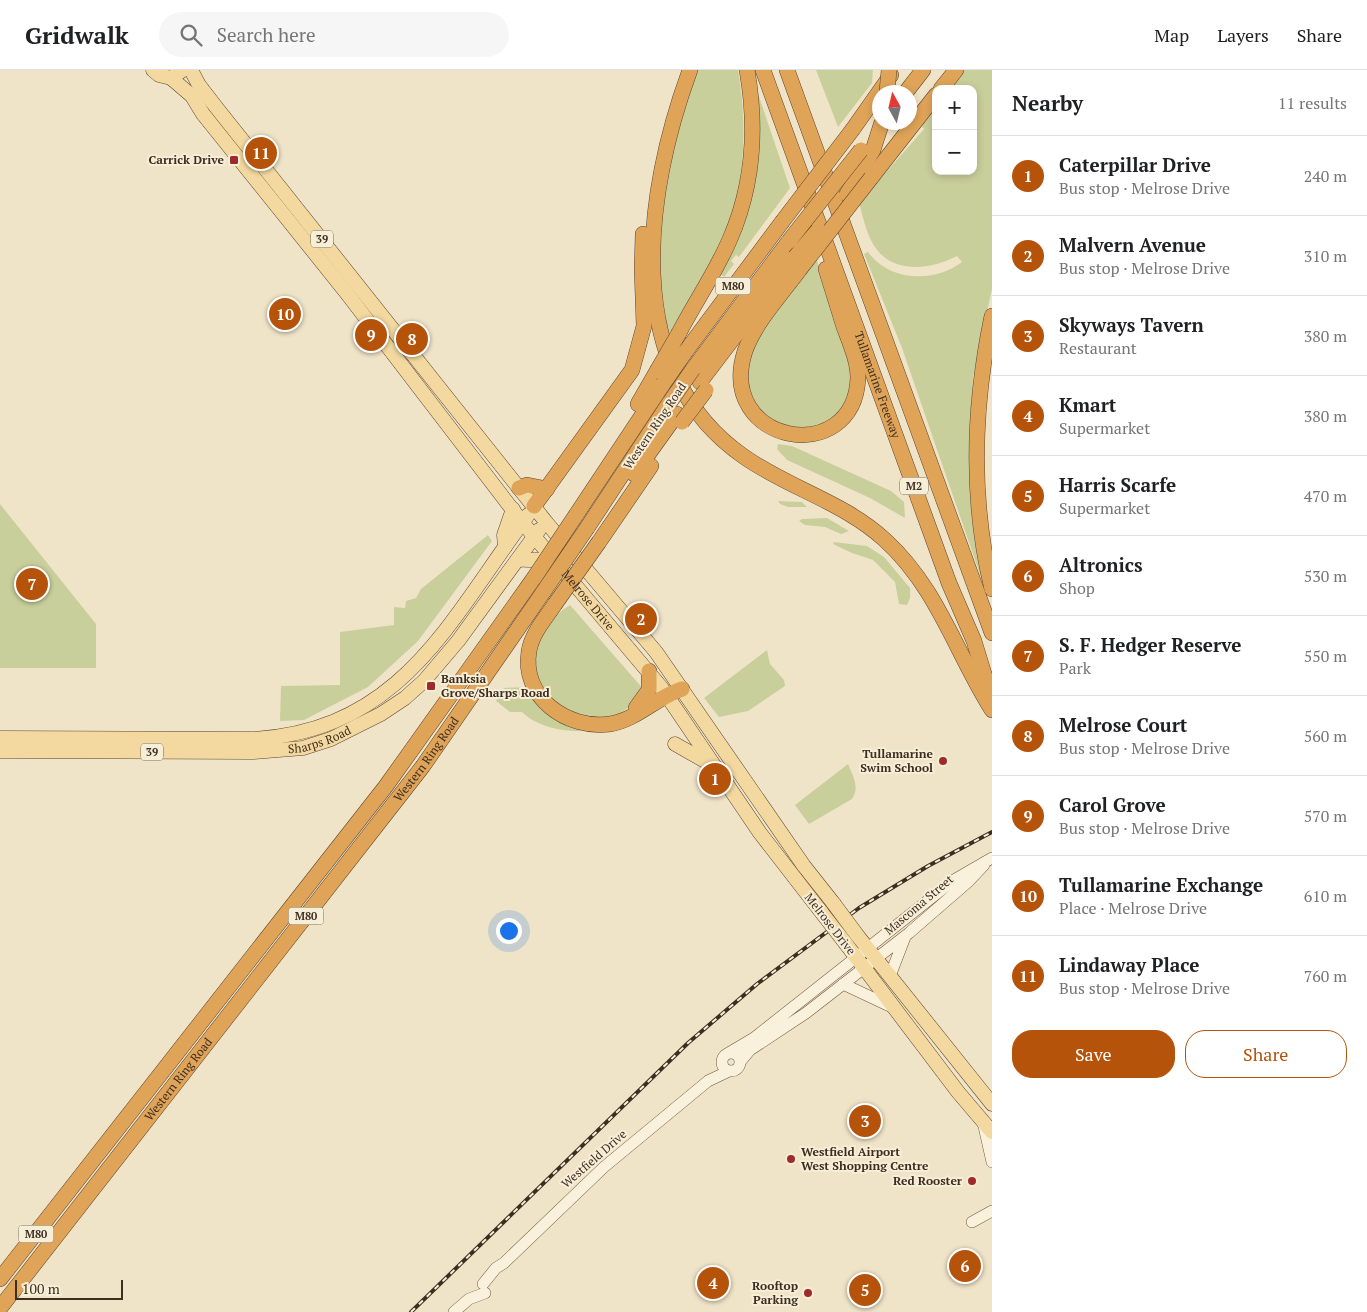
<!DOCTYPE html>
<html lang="en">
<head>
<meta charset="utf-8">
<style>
	body { margin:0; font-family:"PT Serif",serif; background:#f6f6f6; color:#202124 }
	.controls { position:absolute; right:15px; top:15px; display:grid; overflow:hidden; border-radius:10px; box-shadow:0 2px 8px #0003 }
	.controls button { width:45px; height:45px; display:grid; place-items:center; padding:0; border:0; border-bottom:1px solid #e0e0e0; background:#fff; color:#202124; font:25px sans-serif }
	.compass { position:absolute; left:872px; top:15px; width:45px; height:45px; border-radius:50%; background:#fff; box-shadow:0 2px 8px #0003; rotate:352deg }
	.scale { position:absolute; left:15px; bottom:12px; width:108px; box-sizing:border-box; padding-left:5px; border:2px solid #3d2e20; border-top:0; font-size:14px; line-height:18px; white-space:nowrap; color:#3d2e20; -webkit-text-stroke:4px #f7eed8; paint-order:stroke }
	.you { position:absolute; left:508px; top:860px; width:18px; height:18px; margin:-12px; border:4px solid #fff; border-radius:50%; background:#1a73e8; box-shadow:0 0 0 8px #1a73e833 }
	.badge { display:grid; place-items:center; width:32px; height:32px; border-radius:50%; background:#b45309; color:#fff; font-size:16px; font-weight:700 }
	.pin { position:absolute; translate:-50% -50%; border:2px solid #fff; box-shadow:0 1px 5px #0006 }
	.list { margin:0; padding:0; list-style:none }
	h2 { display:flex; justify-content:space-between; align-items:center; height:65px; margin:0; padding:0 20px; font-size:21px }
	h2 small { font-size:16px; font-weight:400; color:#757577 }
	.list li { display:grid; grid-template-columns:32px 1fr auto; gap:15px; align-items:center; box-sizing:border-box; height:80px; padding:0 20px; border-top:1px solid #e0e0e0 }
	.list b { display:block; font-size:19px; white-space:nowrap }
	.list p { margin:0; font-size:16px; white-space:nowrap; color:#757577 }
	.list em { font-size:16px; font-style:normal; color:#757577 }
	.actions { display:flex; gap:10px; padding:15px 20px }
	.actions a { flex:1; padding:11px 0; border:1px solid #b45309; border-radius:20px; text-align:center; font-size:18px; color:#b45309 }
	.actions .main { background:#b45309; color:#fff }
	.icon { flex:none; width:28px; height:28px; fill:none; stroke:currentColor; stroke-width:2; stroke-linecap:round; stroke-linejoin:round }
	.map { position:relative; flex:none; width:992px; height:1242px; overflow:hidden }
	header { display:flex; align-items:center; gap:30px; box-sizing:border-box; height:70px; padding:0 25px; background:#fff; border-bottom:1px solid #e0e0e0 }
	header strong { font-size:24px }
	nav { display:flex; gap:28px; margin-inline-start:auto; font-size:18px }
	.search { width:350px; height:45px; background:#f6f6f6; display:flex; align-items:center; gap:12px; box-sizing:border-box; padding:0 18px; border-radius:28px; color:#757577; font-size:19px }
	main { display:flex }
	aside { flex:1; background:#fff }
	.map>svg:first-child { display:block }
	.green { fill:#c9cf9b }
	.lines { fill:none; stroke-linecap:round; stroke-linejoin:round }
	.secondary-casing { stroke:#6f573f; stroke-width:12 }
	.primary-casing { stroke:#5b4430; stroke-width:15 }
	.highway-casing { stroke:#5b4430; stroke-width:16 }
	.secondary { stroke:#faf1dc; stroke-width:11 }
	.primary { stroke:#f3d9a0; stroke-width:14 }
	.highway { stroke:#e0a458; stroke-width:15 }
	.rail-casing { stroke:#3d2e20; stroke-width:4 }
	.rail { stroke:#f7eed8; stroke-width:2; stroke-dasharray:5.5; stroke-linecap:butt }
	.primary-bridge-casing { stroke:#5b4430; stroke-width:15; stroke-linecap:butt }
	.highway-bridge-casing { stroke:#5b4430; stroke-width:16; stroke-linecap:butt }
	.primary-bridge { stroke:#f3d9a0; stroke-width:14 }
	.highway-bridge { stroke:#e0a458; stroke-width:15 }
	.poi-dot { fill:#9e2a2b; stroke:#f7eed8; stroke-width:2 }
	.labels { text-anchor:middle; stroke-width:4; stroke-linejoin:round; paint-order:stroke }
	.shield { fill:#f7eed8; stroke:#756857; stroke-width:1 }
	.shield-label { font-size:11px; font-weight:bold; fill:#3d2e20 }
	.poi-label { font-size:12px; font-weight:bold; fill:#3d2e20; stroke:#f7eed8; text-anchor:end }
	.street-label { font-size:12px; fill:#3d2e20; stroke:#f7eed8 }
</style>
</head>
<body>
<header>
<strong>Gridwalk</strong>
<div class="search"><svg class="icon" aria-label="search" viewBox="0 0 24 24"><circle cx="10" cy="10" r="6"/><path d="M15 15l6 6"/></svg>Search here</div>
<nav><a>Map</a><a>Layers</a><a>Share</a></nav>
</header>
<main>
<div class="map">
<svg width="992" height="1242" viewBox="0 0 992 1242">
	<rect width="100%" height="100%" fill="#f0e4c8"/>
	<!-- green -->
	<path class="green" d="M695 0H738C750 70 743 138 710 201 698 223 682 244 668 265L659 198 664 108Z
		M816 0H873L872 13 838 57Z
		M962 0H992V219L973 307 969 377 971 429 983 513 902 278 864 184 868 182C890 212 934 213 962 192L957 186C930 200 891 205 873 174 866 162 863 147 859 133L924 59 920 54 936 33V101H973V19H947Z
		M754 12 790 118 739 187 736 185 731 191 734 194 724 207 719 203 735 172Z
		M817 190C823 210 828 229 834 249 840 269 851 289 851 311 850 377 756 374 748 309 743 275 794 213 817 190Z
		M778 374 792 376 891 421 904 432 905 448 870 428 787 390 777 379Z
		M778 431 802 432 807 437H788L780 434Z
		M0 434 96 554V598H0Z
		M827 448 849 461 841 464 825 457 805 455 799 451 802 449Z
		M488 465 492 471 418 571 368 617 304 650 280 651 281 616 340 615V562L394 555V537L405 538 406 531 416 528 421 519Z
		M834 472 867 476 884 487 910 518V528L907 535 899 534 895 512 873 490 852 483 833 474Z
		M570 535 645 621C640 626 635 633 629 637 605 657 571 648 549 629 545 626 544 620 541 616 526 586 542 552 570 535Z
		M767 580 770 594 784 610 785 616 748 641 719 647 704 628Z
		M525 617C539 641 557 655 584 661 563 662 537 657 522 642H510L496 631 504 618Z
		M848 694C853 706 860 717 852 729L809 754 795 735Z"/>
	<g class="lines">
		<defs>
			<path id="secondary" d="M890 906 905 867
				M843 914 894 938
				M722 992a9 9 0 1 1 18 0a9 9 0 1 1-18 0Z
				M727 984 754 968 954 810 992 788
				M740 992 750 980 806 943 909 863 969 811 984 795
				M983 1052 992 1092
				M972 1152 992 1141
				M483 1214 496 1198 504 1193 604 1097 708 1011 729 1001
				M454 1242 469 1229 485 1223"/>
			<g id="primary">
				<path d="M153 0 159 5 171 8 183 0"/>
				<path d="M191 0 199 15 216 37 546 452 656 582 804 796 834 834"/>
				<path id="s1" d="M171 8 192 26 203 44 345 221 522 452 661 617 760 763 822 843"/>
				<path d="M505 477 504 465 513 439"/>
				<path d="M517 490C529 489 541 492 552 488"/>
				<path d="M0 668 253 669C403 660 449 550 528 445"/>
				<path d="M675 674 712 695"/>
				<path id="s2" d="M0 681 253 682 303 678 331 669 381 644 405 628 424 611 458 571 539 460"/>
				<path d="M857 865 992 1034"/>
				<path d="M846 874 958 1022 992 1062"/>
			</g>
			<g id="highway">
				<path d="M690 0C645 122 619 299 743 386 788 418 844 432 885 470 937 517 956 583 992 640"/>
				<path id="s3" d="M763 0 949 513 974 571 992 630"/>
				<path d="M787 0 992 563"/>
				<path d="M941 19 956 0"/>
				<path d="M906 22 923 0"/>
				<path d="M853 59 891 5"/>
				<path d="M871 108 936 25"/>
				<path d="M847 124 873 80"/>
				<path d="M800 199C781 225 756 251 745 281 715 374 854 399 858 308 858 291 850 273 844 257 838 238 832 218 826 199"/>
				<path d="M992 246C973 337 970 428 992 519"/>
				<path d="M679 263C695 232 716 202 730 169 753 116 757 57 747 0"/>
				<path d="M686 281 782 152"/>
				<path d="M693 299 789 171"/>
				<path d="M700 312 795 187"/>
				<path d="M638 334 657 301"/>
				<path d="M634 404 677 344"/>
				<path d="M519 418 527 415 547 419"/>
				<path d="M534 436 632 300 644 256 642 199 643 164"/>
				<path d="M576 445 663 314"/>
				<path d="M587 458 670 332"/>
				<path d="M599 472 651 396"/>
				<path d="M555 534C545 549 532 563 529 581 521 627 567 660 610 654 636 650 657 627 682 619"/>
				<path d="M636 638 649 620V601"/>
				<path d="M0 1209 386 716 534 508"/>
				<path id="s4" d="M0 1238 423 696 544 521"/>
			</g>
		</defs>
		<!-- secondary casing -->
		<use href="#secondary" class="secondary-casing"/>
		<!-- primary casing -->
		<use href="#primary" class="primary-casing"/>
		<!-- highway casing -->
		<use href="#highway" class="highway-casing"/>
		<!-- secondary -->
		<use href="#secondary" class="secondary"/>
		<!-- primary -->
		<use href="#primary" class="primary"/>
		<!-- highway -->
		<use href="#highway" class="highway"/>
		<defs>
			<path id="rail" d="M411 1242 688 973 757 914 859 838 928 796 992 762"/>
		</defs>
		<!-- rail casing -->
		<use href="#rail" class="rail-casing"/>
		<!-- rail -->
		<use href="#rail" class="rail"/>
		<defs>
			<path id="primary-bridge" d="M834 834 857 865
				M822 843 846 874"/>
			<path id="highway-bridge" d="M887 22 889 0
				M873 80 882 52
				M782 152 853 59
				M789 171 861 80
				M795 187 818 160
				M800 199 871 108
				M657 301 679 263
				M663 314 686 281
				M670 332 693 299
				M682 352 706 320
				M534 508 576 445
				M544 521 587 458
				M555 534 599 472"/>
		</defs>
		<!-- primary-bridge casing -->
		<use href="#primary-bridge" class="primary-bridge-casing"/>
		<!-- highway-bridge casing -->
		<use href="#highway-bridge" class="highway-bridge-casing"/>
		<!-- primary-bridge -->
		<use href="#primary-bridge" class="primary-bridge"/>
		<!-- highway-bridge -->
		<use href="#highway-bridge" class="highway-bridge"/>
	</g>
	<!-- markers -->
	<g class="poi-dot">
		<rect x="229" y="85" width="10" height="10" rx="2.5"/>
		<rect x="426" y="611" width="10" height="10" rx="2.5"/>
		<circle cx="943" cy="691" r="5"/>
		<circle cx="791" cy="1089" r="5"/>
		<circle cx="972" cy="1111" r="5"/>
		<circle cx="808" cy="1223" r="5"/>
	</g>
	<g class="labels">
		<!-- shield labels -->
		<g class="shield">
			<rect x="311" y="160.5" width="22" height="17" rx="4"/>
			<rect x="715.5" y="207.5" width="35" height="17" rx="4"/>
			<rect x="900" y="407.5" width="28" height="17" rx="4"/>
			<rect x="141" y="673.5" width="22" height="17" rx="4"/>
			<rect x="288.5" y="837.5" width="35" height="17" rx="4"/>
			<rect x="18.5" y="1155.5" width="35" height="17" rx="4"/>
		</g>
		<g class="shield-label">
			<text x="322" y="173">39</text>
			<text x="733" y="220">M80</text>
			<text x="914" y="420">M2</text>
			<text x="152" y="686">39</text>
			<text x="306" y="850">M80</text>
			<text x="36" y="1168">M80</text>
		</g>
		<!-- poi labels -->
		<g class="poi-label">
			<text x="224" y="94">Carrick Drive</text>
			<text x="441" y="613" text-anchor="start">Banksia<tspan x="441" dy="14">Grove/Sharps Road</tspan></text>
			<text x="933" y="688">Tullamarine<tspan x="933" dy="14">Swim School</tspan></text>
			<text x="801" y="1086" text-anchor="start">Westfield Airport<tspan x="801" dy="14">West Shopping Centre</tspan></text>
			<text x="962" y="1115">Red Rooster</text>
			<text x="798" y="1220">Rooftop<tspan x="798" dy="14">Parking</tspan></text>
		</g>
		<!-- street labels -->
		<g class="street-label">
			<text dy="4" stroke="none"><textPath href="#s3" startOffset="335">Tullamarine Freeway</textPath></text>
			<text transform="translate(655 356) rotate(-56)" y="4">Western Ring Road</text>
			<text dy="4" stroke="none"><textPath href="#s1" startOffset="669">Melrose Drive</textPath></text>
			<text dy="4" stroke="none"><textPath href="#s2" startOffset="321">Sharps Road</textPath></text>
			<text dy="4" stroke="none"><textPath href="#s4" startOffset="695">Western Ring Road</textPath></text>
			<text transform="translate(919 835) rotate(-40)" y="4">Mascoma Street</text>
			<text transform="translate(830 854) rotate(52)" y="4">Melrose Drive</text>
			<text dy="4" stroke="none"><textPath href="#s4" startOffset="290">Western Ring Road</textPath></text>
			<text transform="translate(594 1089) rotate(-41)" y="4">Westfield Drive</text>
		</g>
	</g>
</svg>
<div class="controls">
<button>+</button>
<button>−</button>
</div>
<svg class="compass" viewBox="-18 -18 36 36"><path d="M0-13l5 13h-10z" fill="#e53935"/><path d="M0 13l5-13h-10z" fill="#757577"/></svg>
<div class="scale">100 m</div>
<div class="you"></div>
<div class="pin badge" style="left:715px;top:709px">1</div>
<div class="pin badge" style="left:641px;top:549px">2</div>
<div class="pin badge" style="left:865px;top:1051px">3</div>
<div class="pin badge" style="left:713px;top:1213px">4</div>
<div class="pin badge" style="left:865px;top:1220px">5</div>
<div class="pin badge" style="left:965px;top:1196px">6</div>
<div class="pin badge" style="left:32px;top:514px">7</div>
<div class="pin badge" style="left:412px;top:269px">8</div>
<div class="pin badge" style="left:371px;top:265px">9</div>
<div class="pin badge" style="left:285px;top:244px">10</div>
<div class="pin badge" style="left:261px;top:83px">11</div>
</div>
<aside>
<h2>Nearby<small>11 results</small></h2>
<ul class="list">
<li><span class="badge">1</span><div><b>Caterpillar Drive</b><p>Bus stop · Melrose Drive</p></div><em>240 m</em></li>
<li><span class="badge">2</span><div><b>Malvern Avenue</b><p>Bus stop · Melrose Drive</p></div><em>310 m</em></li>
<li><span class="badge">3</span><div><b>Skyways Tavern</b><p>Restaurant</p></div><em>380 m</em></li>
<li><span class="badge">4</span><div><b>Kmart</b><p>Supermarket</p></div><em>380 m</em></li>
<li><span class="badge">5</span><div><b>Harris Scarfe</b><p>Supermarket</p></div><em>470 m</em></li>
<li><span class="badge">6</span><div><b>Altronics</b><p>Shop</p></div><em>530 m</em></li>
<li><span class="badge">7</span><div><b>S. F. Hedger Reserve</b><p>Park</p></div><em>550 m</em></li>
<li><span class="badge">8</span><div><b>Melrose Court</b><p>Bus stop · Melrose Drive</p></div><em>560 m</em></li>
<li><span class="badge">9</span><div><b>Carol Grove</b><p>Bus stop · Melrose Drive</p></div><em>570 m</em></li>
<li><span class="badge">10</span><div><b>Tullamarine Exchange</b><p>Place · Melrose Drive</p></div><em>610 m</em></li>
<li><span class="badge">11</span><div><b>Lindaway Place</b><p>Bus stop · Melrose Drive</p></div><em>760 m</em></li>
</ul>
<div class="actions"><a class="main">Save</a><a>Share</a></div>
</aside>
</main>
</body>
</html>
